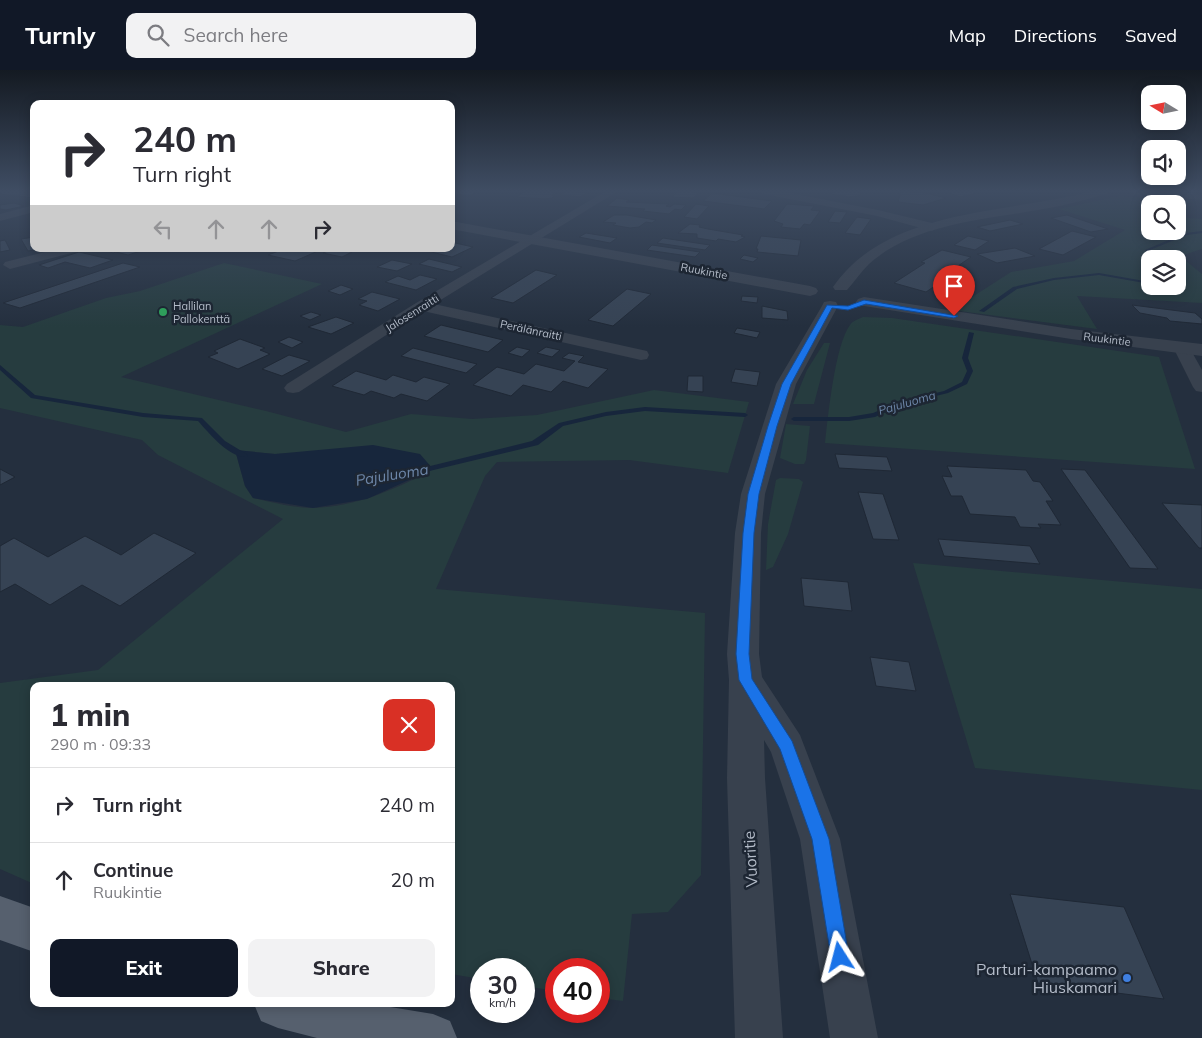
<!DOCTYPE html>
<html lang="en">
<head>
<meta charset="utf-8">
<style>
  body { margin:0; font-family:Mulish,sans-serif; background:#f2f2f3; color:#2b2b33; height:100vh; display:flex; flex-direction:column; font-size:19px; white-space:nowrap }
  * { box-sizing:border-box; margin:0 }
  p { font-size:16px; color:#7c7c81 }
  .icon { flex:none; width:28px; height:28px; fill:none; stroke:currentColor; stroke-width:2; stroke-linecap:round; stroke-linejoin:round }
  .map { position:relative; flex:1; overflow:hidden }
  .side { position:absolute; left:30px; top:612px; width:425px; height:325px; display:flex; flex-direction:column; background:#fff; border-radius:10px; box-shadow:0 2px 12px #0003 }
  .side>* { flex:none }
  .banner { position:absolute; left:30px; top:30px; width:425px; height:152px; border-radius:10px; box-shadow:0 2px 12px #0003; background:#fff; color:#2b2b33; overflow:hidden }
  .needle { width:32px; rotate:280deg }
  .fabs { position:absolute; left:1141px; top:15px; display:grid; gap:10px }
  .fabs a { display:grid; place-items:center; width:45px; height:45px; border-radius:10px; background:#fff; box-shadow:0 2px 12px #0003; font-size:25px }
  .speed { position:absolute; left:470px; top:888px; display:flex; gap:10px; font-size:25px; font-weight:700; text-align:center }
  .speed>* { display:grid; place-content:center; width:65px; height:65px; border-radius:50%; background:#fff; box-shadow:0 2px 12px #0003; line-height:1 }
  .speed small { font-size:12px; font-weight:400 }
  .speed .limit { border:8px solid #d22; background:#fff; color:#111 }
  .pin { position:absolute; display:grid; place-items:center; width:42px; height:42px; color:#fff; margin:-51px -21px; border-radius:50% 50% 50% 0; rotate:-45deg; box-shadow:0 0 5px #0007 }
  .pin .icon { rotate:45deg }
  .me { position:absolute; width:55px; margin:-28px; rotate:351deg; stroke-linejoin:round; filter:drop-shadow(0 0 4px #0008) }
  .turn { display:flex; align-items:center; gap:18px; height:105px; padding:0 20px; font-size:22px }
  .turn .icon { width:65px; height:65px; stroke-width:2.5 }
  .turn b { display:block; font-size:35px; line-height:42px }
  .lanes { display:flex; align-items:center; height:48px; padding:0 20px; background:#0003; justify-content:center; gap:25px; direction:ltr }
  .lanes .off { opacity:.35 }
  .round { display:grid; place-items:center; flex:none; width:52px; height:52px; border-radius:10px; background:#f2f2f3 }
  .head { display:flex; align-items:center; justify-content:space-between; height:85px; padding:0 20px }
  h1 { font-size:30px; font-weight:800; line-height:38px }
  .primary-button { display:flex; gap:10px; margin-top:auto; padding:10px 20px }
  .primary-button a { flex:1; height:58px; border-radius:10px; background:#111827; color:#fff; font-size:20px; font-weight:800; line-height:58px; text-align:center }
  .primary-button a+a { background:#f2f2f3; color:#2b2b33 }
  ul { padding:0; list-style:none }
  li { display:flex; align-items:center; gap:15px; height:75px; padding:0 20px; border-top:1px solid #e1e1e2 }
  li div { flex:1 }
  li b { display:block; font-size:19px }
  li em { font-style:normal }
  header { display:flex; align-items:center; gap:30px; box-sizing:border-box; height:70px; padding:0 25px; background:#111827; color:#fff }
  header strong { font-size:24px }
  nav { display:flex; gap:28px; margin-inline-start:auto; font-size:18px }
  .search { width:350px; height:45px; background:#f2f2f3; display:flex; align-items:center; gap:12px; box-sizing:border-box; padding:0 18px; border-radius:10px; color:#7c7c81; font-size:19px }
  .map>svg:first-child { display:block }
  .green { fill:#263c3f; fill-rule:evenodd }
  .water { fill:#17263c }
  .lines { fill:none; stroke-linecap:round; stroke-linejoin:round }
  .stream { fill:#17263c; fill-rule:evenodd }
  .building { fill:#364354; stroke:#1f2835 }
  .minor { fill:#38414e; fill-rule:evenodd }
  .tertiary { fill:#38414e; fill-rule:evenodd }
  .primary { fill:#56606e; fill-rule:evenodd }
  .route { fill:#1a73e8; stroke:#114b97 }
  .leisure-dot { fill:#2e9e5b; stroke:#1d2633; stroke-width:2 }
  .shop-dot { fill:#3f7fe0; stroke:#1d2633; stroke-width:2 }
  .labels { text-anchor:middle; stroke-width:5; stroke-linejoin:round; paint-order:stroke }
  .far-street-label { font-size:11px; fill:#b4bcc9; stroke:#1d2633 }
  .far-poi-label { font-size:11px; fill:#b4bcc9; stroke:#1d2633; text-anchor:start }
  .far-water-label { font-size:12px; font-style:italic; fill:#6d86a8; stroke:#1d2633 }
  .water-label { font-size:15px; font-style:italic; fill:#6d86a8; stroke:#1d2633 }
  .near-street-label { font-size:16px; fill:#b4bcc9; stroke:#1d2633 }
  .near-poi-label { font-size:16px; fill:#b4bcc9; stroke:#1d2633; text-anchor:end }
</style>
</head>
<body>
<header>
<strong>Turnly</strong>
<div class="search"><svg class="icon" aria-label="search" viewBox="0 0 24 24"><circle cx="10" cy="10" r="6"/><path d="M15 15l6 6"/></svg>Search here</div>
<nav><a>Map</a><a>Directions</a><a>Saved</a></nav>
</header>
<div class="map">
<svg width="1202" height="968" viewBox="0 0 1202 968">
  <rect width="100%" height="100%" fill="#242f3e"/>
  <!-- green -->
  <path class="green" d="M1119,126L1153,129L1158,134H1150V161H1178V147L1202,149V179L1180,186L1202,204V233L1077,226L1097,259L952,240L1011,202L1074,191L1125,160L1059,139ZM1150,189H1178V216H1150Z
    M224,193L322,214L121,307L266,341L346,362L411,344L472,349L537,345L654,320L749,332L728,403L629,390L497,392L485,406L436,519L705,543L701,805L668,842L632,844L623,931L599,928V899H556V921L524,916V899H481V909L451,904V616H34V814L0,799V613L98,600L283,449L158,385L142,370L0,338V255L23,257L106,228L140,221ZM235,380L275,384L298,383L433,399C397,419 355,437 313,438C294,438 271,432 253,428L245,416Z
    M863,247L892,248L1159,287L1195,399L825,373C828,346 835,275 850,255C852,251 859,249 863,247Z
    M824,273H830L814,334H793L807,300Z
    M786,354L810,356L806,390L804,394H795L780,388Z
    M780,408L799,409L803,412L788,464L773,497L766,500L768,454L776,410Z
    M913,493L1202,519V720L975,698Z"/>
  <!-- water -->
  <path class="water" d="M373,375L420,384L433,399L367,429L313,438L253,428L245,416L235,380L275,384Z"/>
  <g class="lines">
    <!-- stream -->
    <path class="stream" d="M1202,161V163L1187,165L1150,180L1156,189H1151L1145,180L1185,163Z
      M1099,203L1150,212V214L1099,205L1054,210L1017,219L984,242L979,241L1013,217L1054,208Z
      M969,262L974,263L968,288L973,301L967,314L948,323L903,334L875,347L849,351H794L791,349L794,347H849L873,343L899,332L944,321L962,312L967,301L962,288Z
      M0,295L35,325L143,343L202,348L225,371L248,385L247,387C229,388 209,363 198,351L143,347L31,328L0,300Z
      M645,337L745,343L748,345L745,347L645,341L606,346L563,356L538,375L421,403L417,401L418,399L532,371L559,353L606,342Z"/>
  </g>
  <!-- building -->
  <path class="building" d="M34,121V128L0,124L3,121Z
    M451,121H479L469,126L451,123Z
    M525,121H556L552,125H555L552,128L545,129L517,127Z
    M567,121H570L587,123L580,127L560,125Z
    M683,121L697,122L696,123H699L693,128L672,127L677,122Z
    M834,121H862L858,122L861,123L859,126L849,127L831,124Z
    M901,121L926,123L946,128L923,135L898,132Z
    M943,121H972L977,123L961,127Z
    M712,123L772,131L764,139L703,131Z
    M617,128L629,130L626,132L669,134L666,136L670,137L674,134L686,135L681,140L675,139L669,144L643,141L645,139L607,136Z
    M14,133L24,136L6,140L0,139V135Z
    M696,134L709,136L697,149L684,147Z
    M787,134L814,136L811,140L820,141L810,155L804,154L800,159L781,157L783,154L774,151Z
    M835,141L847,142L840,153L828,152Z
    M614,145H627L656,150L652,153L646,152L639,157L630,158L613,155L616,153L603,152Z
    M1067,145L1108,159L1091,162L1051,148Z
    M857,147L871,149L860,165L845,163Z
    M1010,150L1023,154L990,161L977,157Z
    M690,154L700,155L699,157L708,159L743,165L741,166L745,167L736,172L718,169L716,171L697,168V164L678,163Z
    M1072,161L1096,167L1063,185L1039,179Z
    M586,163L617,168L610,173L579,167Z
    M761,166L801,170L798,186L757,182L758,179H756Z
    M968,166L989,171L975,180L954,175Z
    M34,167V179H41L28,181L21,169Z
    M663,168L710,175L705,180L657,173Z
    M5,170L10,180L0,182V171Z
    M451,172L473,177L452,187L419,179H451Z
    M652,175L700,182L695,187L647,180Z
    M1015,178L1035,186L997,193L977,184Z
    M103,179H147L128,185L116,182L113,183Z
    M284,179H318L315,180L318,181L295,191L268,185Z
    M333,179L352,182L342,187L323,183Z
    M942,180L971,187L952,200L957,201L926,222L894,213L925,193L921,192Z
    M79,182L113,190L90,198L65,192L48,198L39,195Z
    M744,185L758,188L753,192L740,189Z
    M429,189L462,197L452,202L419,194Z
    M392,190L412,194L397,201L377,197Z
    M123,193L140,197L20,238L3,233Z
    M536,200L557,205L513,233L491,228Z
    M420,205L437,209L416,220L385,212L398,206L410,210Z
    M341,215L353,219L340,225L328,221Z
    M627,219L651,224L613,256L588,250Z
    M372,222L400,229L378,241L359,235L367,231L358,229Z
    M742,226L758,227L757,233L741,231Z
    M1132,235L1195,243L1202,249V254L1170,251L1167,248L1140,243Z
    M762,236L787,241L788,250L762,248Z
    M311,242L321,245L310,250L300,246Z
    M336,247L354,253L331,264L308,257Z
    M441,255L503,270L488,282L424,266Z
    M737,258L760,262L757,268L734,263Z
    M289,267L303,272L292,278L278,272Z
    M240,269L265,278L260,280L270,284L238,299L208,287L218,283L214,281Z
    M517,277L530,280L522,287L508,283Z
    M546,277L560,280L552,287L537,283Z
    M413,278L477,294L466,303L401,286Z
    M569,283L584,286L578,292L608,299L588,318L563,311L551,322L523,315L511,326L473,315L497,297L524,304L536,294L564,301L575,291L562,288Z
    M289,285L310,291L282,306L262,299Z
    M735,299L760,302L757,316L731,312Z
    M356,301L386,310L393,305L416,312L424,307L450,314L427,331L401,324L394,328L371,321L364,325L332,316Z
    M688,306H703V322L687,321Z
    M835,384L887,387L892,401L839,398Z
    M947,396L1026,400L1033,411L1040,412L1053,431H1046L1061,455L1038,454L1041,458L1020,457L1015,447L970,444L962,426H951L942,406L952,407Z
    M0,399L15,407L0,415Z
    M1061,399L1085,400L1158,499L1130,498Z
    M858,422L883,424L899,470L873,469Z
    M1162,433L1202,435V478H1199Z
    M154,463L196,483L120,536L82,515L50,535L15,514L0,522V476L14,468L48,487L85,466L121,485Z
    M938,469L1030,476L1040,494L944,486Z
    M801,508L848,512L852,541L804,536Z
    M870,587L909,592L916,621L876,616Z
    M1010,824L1124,837L1164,929L1038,913Z"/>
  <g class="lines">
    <!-- minor -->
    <path class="minor" d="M606,121H618L434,234L647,281L649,285L647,289L641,290L423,241L299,322L293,323L287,322L284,318L287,314L416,233Z
      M759,121H780L878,140L936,154L938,157L932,161L877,146L764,124Z
      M1132,121H1171L1202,124V130L1137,124Z
      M34,135V142L0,151V144Z
      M57,179H77L75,182L10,199L3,195L5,192Z
      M1182,274L1188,275L1202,300V322L1196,321L1193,317L1174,279L1176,275Z"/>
    <!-- tertiary -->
    <path class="tertiary" d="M1092,121H1111L1109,123C1086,130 1062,136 1038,140C982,150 914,154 869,194C861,202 854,212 847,220H835L833,217C888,137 1008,144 1092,121Z
      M451,151L810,216L816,218L818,221L816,224L810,226L451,159Z
      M864,227L1071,259L1202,274V286L1071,269L858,235L856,232L858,229Z
      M830,231L836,232L838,236L796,314L765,424L761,463L759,584L762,607L800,665L840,769L878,968H830L800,769L771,682L764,670L765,708L783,968H735L727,708L729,610L727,584L735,463L741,424L776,314L822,236L824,232Z"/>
    <!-- primary -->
    <path class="primary" d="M0,826L34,838V882L0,870Z
      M254,934H372L433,944L450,951L457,968H317L278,958L261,951Z"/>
  </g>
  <!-- sky -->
  <linearGradient id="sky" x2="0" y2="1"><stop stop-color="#141a22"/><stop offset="0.47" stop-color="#3f4d63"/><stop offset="1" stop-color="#3f4d63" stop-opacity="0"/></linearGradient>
  <rect width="1202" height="257" fill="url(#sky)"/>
  <!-- route -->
  <path class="route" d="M864,230L958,246L954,248L866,234L848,240L832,238L791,314L777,356L759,424L754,463L749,584L752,609L792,671L829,769L849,887L847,894L840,897L833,894L831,887L812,769L780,679L739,610L736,584L743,463L748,424L768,356L782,314L827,235L848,236Z"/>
  <!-- markers -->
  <circle class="leisure-dot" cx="163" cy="242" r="5"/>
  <circle class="shop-dot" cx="1127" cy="908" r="5"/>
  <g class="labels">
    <!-- far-street labels -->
    <g class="far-street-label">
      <text transform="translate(704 201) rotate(11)" y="4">Ruukintie</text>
      <text transform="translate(412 243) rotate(-32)" y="4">Jalosenraitti</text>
      <text transform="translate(531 260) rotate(12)" y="4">Perälänraitti</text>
      <text transform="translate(1107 269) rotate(7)" y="4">Ruukintie</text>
    </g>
    <!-- far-poi labels -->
    <g class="far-poi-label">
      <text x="173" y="240">Hallilan<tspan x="173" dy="13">Pallokenttä</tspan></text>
    </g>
    <!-- far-water labels -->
    <g class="far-water-label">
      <text transform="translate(907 333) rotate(-16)" y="4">Pajuluoma</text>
    </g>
    <!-- water labels -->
    <g class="water-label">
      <text transform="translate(392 405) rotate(-9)" y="5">Pajuluoma</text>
    </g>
    <!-- near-street labels -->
    <g class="near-street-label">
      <text transform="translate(750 789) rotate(-93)" y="6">Vuoritie</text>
    </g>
    <!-- near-poi labels -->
    <g class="near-poi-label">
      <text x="1117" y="905">Parturi-kampaamo<tspan x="1117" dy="18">Hiuskamari</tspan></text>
    </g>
  </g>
</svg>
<div class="fabs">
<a><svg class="needle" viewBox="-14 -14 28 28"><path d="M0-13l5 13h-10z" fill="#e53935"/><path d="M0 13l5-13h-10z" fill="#7c7c81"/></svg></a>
<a><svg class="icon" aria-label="sound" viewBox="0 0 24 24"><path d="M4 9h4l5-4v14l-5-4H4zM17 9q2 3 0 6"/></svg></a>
<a><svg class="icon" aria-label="search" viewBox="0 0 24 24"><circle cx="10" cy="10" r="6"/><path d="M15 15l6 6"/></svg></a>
<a><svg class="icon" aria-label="layers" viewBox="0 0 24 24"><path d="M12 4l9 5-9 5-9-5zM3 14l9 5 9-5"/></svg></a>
</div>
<div class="speed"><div>30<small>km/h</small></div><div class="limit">40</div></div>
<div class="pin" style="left:954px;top:246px;background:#d93025"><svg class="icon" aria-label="arrive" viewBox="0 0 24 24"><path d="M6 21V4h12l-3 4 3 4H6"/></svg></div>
<svg class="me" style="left:840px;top:887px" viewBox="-20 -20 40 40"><path d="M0-17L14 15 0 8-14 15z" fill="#1a73e8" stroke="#fff" stroke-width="4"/></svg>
<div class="banner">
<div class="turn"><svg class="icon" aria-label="right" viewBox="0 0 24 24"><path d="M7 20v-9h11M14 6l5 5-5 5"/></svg><div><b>240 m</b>Turn right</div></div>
<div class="lanes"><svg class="icon off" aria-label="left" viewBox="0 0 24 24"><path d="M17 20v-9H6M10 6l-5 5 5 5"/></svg><svg class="icon off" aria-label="ahead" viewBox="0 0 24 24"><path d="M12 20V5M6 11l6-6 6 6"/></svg><svg class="icon off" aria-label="ahead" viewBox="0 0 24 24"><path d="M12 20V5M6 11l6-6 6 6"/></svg><svg class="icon" aria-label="right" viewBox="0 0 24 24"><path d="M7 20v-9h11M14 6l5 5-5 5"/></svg></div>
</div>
<section class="side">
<div class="head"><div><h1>1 min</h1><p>290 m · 09:33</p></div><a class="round" style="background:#d93025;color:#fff"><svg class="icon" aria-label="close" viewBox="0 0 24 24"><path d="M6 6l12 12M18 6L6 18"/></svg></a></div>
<ul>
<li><svg class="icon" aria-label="right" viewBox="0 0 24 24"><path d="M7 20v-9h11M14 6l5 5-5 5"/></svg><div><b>Turn right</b></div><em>240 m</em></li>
<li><svg class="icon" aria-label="ahead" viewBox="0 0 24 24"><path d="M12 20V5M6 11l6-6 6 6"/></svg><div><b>Continue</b><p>Ruukintie</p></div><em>20 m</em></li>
</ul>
<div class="primary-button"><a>Exit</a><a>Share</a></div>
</section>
</div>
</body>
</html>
